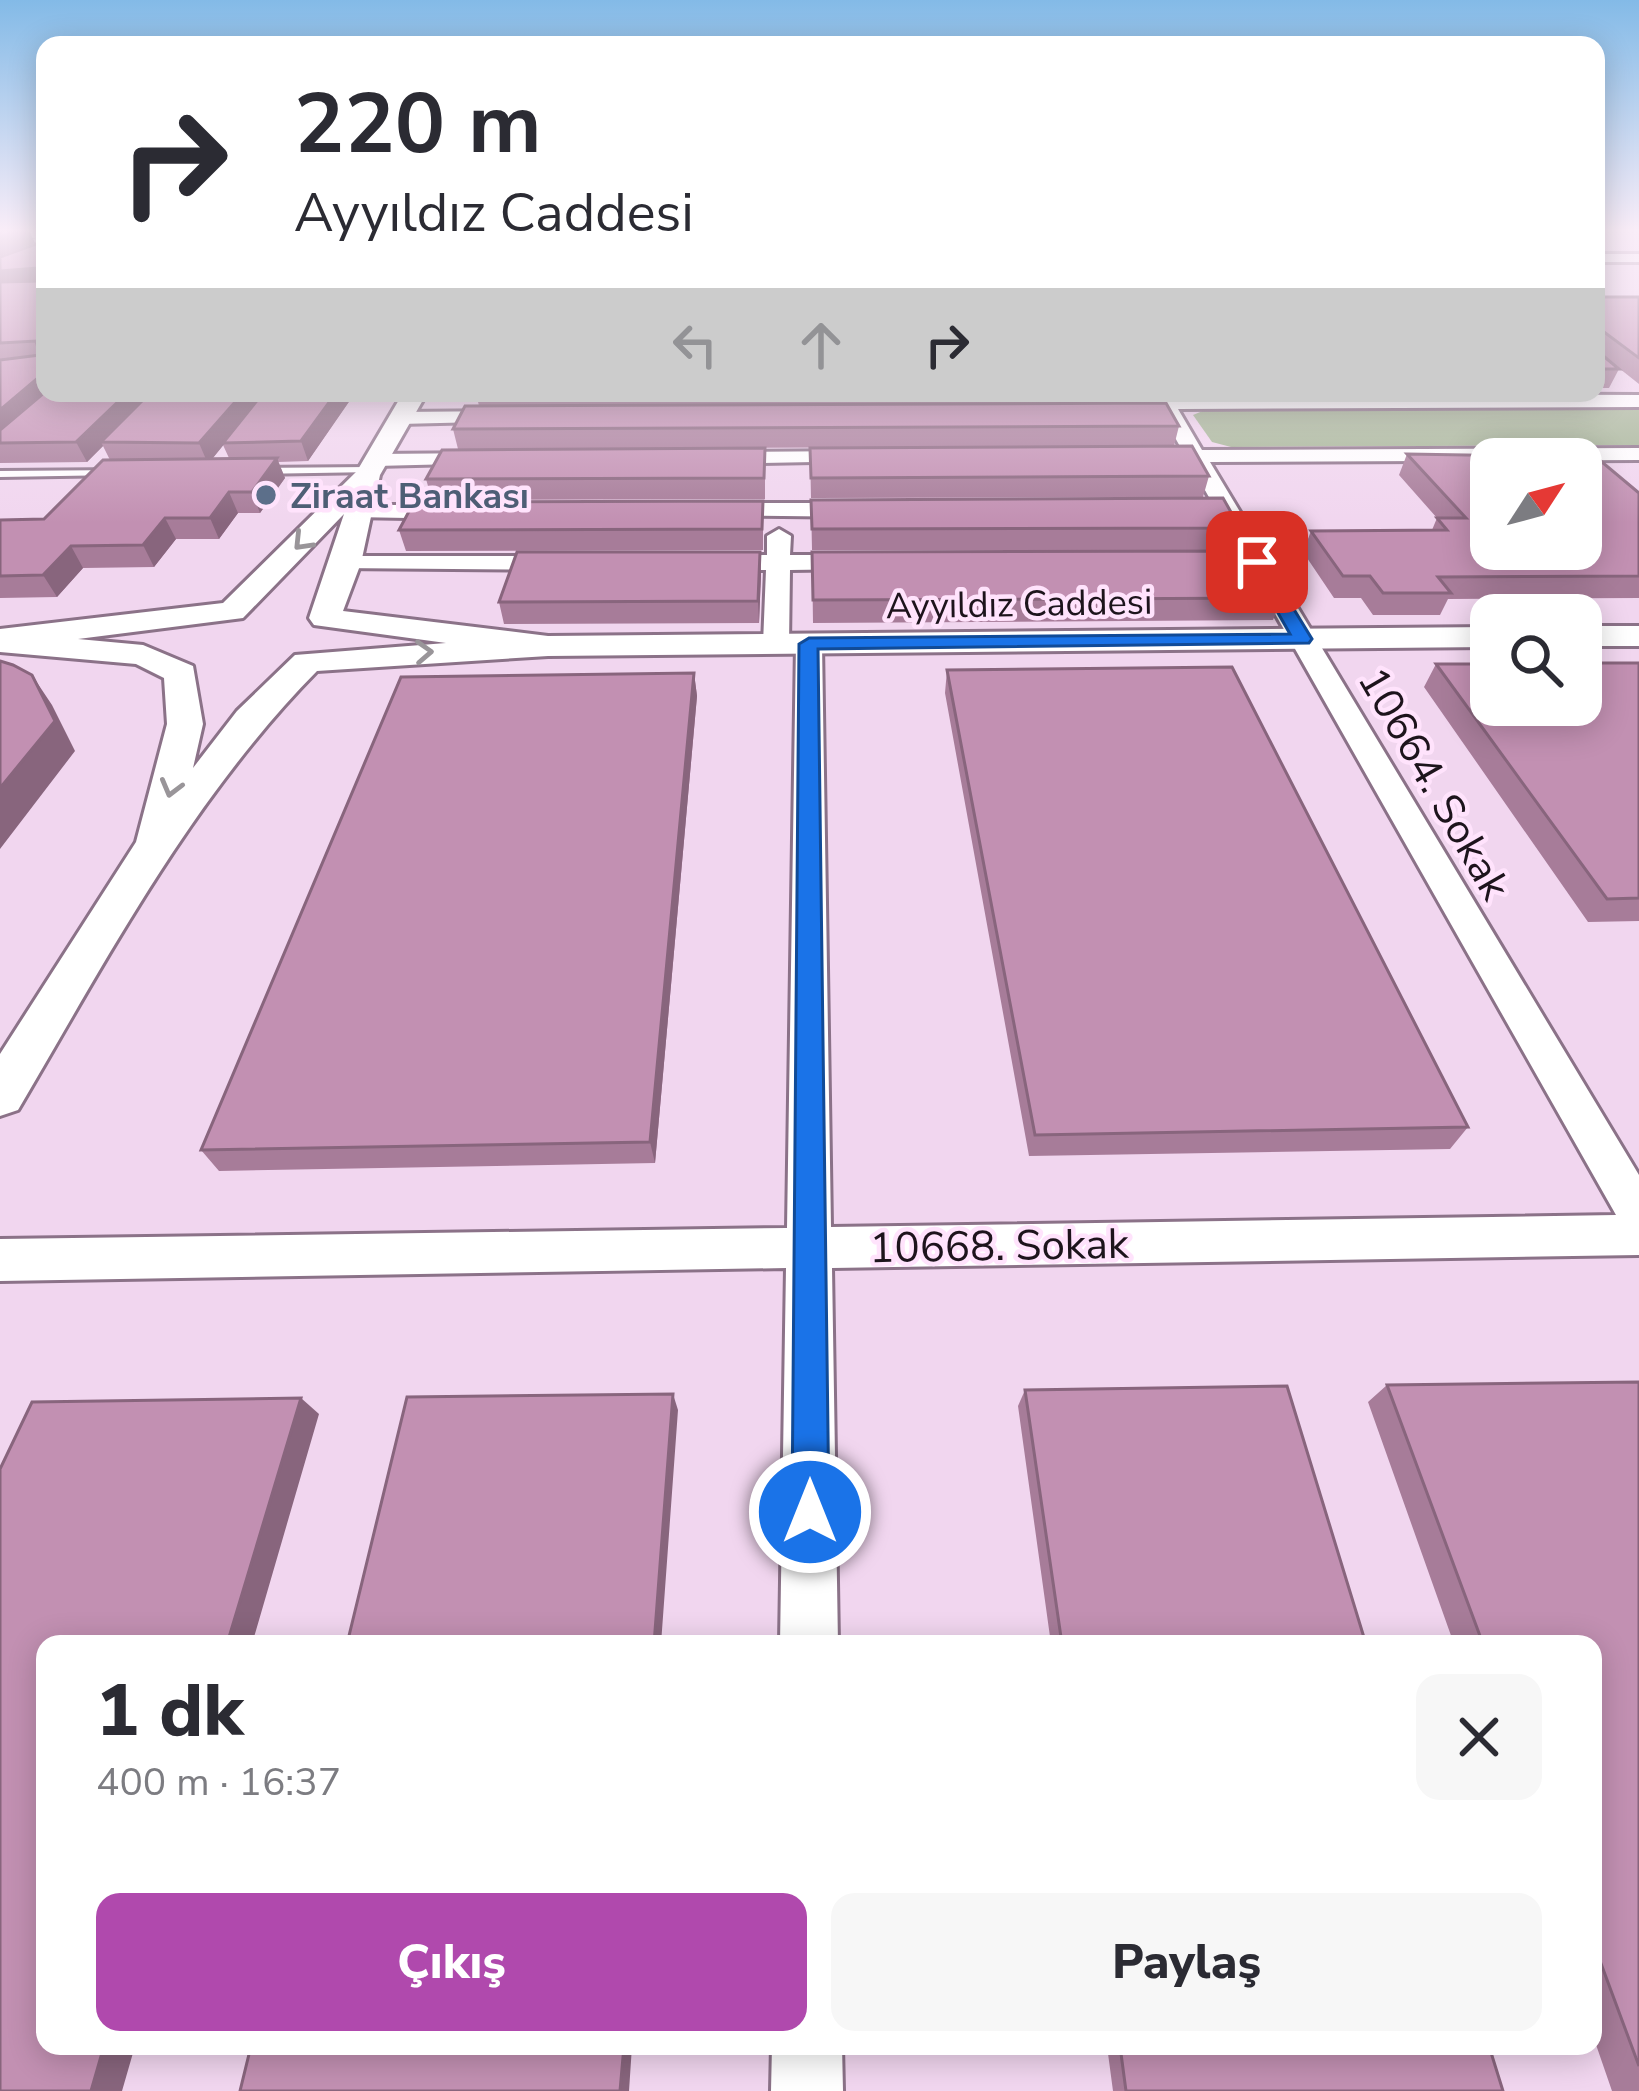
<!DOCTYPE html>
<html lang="tr">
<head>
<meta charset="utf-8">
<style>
  body { margin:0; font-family:"Nunito Sans",sans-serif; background:#f7f7f7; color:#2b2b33; height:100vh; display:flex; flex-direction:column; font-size:45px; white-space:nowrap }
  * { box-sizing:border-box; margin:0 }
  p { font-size:39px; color:#7c7c81 }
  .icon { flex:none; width:66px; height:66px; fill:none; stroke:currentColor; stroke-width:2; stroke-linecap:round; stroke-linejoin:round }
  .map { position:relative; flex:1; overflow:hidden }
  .sheet { position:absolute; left:36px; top:1635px; width:1566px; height:420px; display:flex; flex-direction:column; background:#fff; border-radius:24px; box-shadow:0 6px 30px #0003 }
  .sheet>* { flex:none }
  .hud { position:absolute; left:36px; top:36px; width:1569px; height:366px; border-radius:24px; box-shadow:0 6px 30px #0003; background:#fff; color:#2b2b33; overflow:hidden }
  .needle { width:78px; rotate:54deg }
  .buttons { position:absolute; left:1470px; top:438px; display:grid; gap:24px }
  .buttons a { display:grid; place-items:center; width:132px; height:132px; border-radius:24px; background:#fff; box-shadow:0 6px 30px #0003; font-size:60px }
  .pin { position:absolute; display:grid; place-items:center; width:102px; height:102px; color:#fff; margin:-51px; border-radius:24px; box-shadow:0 6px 18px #0006 }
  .me { position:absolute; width:132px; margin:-66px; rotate:0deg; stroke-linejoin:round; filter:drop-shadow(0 0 9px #0008) }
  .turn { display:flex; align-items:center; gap:42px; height:252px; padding:0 60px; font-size:54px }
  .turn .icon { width:156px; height:156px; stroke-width:2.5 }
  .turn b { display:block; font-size:84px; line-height:102px }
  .lanes { display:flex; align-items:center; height:114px; padding:0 60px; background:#0003; justify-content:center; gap:60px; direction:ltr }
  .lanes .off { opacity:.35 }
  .round { display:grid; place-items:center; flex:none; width:126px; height:126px; border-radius:24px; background:#f7f7f7 }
  .head { display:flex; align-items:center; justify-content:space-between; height:204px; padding:0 60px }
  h1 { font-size:72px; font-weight:800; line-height:90px }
  .button { display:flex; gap:24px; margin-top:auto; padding:24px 60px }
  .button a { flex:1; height:138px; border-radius:24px; background:#b049ad; color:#fff; font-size:48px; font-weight:800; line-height:138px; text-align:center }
  .button a+a { background:#f7f7f7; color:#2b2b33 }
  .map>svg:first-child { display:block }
  .green { fill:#a3b494 }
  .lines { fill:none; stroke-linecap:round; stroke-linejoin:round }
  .service-casing { stroke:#8b7288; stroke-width:6 }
  .minor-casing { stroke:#8b7288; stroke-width:6 }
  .tertiary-casing { stroke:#8b7288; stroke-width:6 }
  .service { fill:#fff; fill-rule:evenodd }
  .minor { fill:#fff; fill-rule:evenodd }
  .tertiary { fill:#fff; fill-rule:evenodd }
  .wall { fill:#a77c99; fill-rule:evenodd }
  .shaded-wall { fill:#88657d }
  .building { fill:#c290b2; stroke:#88657d; stroke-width:3; fill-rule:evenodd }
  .oneway { stroke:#999599 }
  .route { fill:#1a73e8; stroke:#114b97; stroke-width:3 }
  .service-dot { fill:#5c6f8a; stroke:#ffe3fc; stroke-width:4.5 }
  .labels { text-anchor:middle; stroke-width:9; stroke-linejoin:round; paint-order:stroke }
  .far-service-label { font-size:36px; font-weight:bold; fill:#4e5e75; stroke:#ffe3fc; text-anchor:start }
  .far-street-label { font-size:36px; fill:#1d141c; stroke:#ffe3fc }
  .street-label { font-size:42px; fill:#1d141c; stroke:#ffe3fc }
</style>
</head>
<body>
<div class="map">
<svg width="1639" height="2091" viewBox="0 0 1639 2091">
  <rect width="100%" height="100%" fill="#f1d6ef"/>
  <!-- green -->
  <path class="green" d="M1639,409V445L1231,447L1212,442L1193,415L1205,410Z"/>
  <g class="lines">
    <defs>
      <path id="service" d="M370,467L376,470L374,472L253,474L247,471L253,468Z
        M123,470L125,472L119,475L0,477V471Z"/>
      <path id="minor" d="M45,230V238L0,239V231Z
        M1596,254H1639V262H1596Z
        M1150,393L1639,395V407L1178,409L1202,450L1639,448V460L1210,462L1639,1175V1255L832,1268L838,1644H780L786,1268L0,1281V1239L787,1228L796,644L809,636L822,644L831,1227L1616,1215L1189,462H1146L1136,456L1146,450H1182Z
        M509,411L519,417L516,421L400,424L390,418L400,412Z
        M860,451L870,457L867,461L714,464L704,458L714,452Z
        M488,453L498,459L495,463L376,466L366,460L376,454Z
        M714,503H865L876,510L865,517L706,515L703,510Z
        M361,505H463L474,512L463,519L353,517V507Z
        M779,529L791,536L790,555H862L874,562L862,569L790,570L789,644L776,652L763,644L766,570H710L698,563L710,556L767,555V536Z
        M346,556H562L574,563L562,570L337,568V558Z
        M772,2046H842L843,2091H771Z"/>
      <path id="tertiary" d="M45,235V246L0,261V250Z
        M403,393H427L380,475L361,563L343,611L548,636L1491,627V647L548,656L317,671C191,799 108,957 18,1110L0,1116V1054L136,842L167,724L164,678L136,664L0,652V629L223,603L357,471ZM344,514L309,618L314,625L446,643L295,655L237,711L193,768L203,724L193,666L143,645L78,639L243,618Z
        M1581,626H1639V646H1581Z"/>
    </defs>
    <!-- service casing -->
    <use href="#service" class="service-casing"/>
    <!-- minor casing -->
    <use href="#minor" class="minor-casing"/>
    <!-- tertiary casing -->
    <use href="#tertiary" class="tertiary-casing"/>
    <!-- service -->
    <use href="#service" class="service"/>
    <!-- minor -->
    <use href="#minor" class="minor"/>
    <!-- tertiary -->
    <use href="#tertiary" class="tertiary"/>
  </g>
  <!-- wall -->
  <path class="wall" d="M39,243L45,393H355L308,461L278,462L285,478L260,513H238L219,539H176L154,567L83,568L57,597L0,598V520L44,519L110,460L103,446L87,462L0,463V257ZM223,445L229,458L212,459Z
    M1596,297H1639V384L1610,361L1619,369L1609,388H1596Z
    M476,393H1151L1150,402L631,406L1179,426L1174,446L458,449L453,429L479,406Z
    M765,448V499L432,500L426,479Z
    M810,448L1209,476L1203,497L811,498Z
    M1407,454L1639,493V598L1448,599L1440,615H1373L1361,598H1334L1303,552L1311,531L1432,530L1437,518L1399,475Z
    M811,500L1240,528L1233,550H812Z
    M763,501V550L406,551L399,530Z
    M812,552L1282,598L1273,620L813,623Z
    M761,574L759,623L504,624L499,602Z
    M1639,663V921L1588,922L1424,687L1436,664Z
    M947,670L1468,1127L1450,1149L1029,1156L945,693Z
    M694,673L697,696L655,1163L219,1171L201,1150Z
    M1639,1382V2091H1612L1593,2036V1644H1454L1368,1402L1387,1385Z
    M1025,1390L1366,1644H1051L1018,1406Z
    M1107,2046H1489L1503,2091H1113Z"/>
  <!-- shaded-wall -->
  <path class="shaded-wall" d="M19,230H29L35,243L0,256V237Z
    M37,268L45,284L0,289V271Z
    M45,372V393L0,440V410Z
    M127,393H156L101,442L103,446L87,462L76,442Z
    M243,393H266L208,464L199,443Z
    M336,393H355L308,461L301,441Z
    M277,458L285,478L260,513L252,492Z
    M229,492L238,513L219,539L210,518Z
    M165,518L176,539L154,567L143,545Z
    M71,546L83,568L57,597L43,575Z
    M760,552L761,574L759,623L758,601Z
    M694,673L697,696L655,1163L650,1142Z
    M32,675L52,705L75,751L0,849V788Z
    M673,1394L678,1410L661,1644H654Z
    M301,1398L319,1414L252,1644H227Z
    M104,2046H135L122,2091H91Z
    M624,2046H632L629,2091H620Z"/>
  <!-- building -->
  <path class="building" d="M0,230H19L0,237Z
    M40,230H45V372L0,410V360L40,355L36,341L0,343V282L40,281L37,268L0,271V257L39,243Z
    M1596,297H1639V358L1596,326Z
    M1596,338H1603L1601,354L1619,369H1596Z
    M45,392V393H127L76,442L0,443V430Z
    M150,393H243L199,443L101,442Z
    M263,393H336L301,441L223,443Z
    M1166,403L1179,426L453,429L465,406Z
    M1192,446L1209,476L811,478L810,448Z
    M765,448L764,478L426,479L442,450Z
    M1407,454L1596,457L1639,493V576L1438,577L1451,593H1383L1370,576H1343L1311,531L1447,530L1437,518H1466ZM1491,459H1581V549H1491Z
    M277,458L252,492H229L210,518H165L143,545L71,546L43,575L0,576V520L44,519L103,460Z
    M1223,498L1240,528L812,529L811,500Z
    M763,501L762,529L399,530L414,502Z
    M1253,551L1282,598L813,600L812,552Z
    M517,552H760L758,601L499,602Z
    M0,661L13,665L32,675L55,721L0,788Z
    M1581,663H1639V898L1607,899L1436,664H1491V705H1581Z
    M1232,667L1468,1127L1035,1135L947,670Z
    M694,673L650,1142L201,1150L401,677Z
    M1639,1382V2066L1593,1942V1644H1483L1387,1385Z
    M1287,1386L1366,1644H1062L1025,1390Z
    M673,1394L654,1644H347L407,1397Z
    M301,1398L227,1644H45V2046H104L91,2091H0V1469L32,1402Z
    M251,2046H624L620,2091H240Z
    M1120,2046H1489L1503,2091H1126Z"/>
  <!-- one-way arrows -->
  <defs><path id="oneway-chevron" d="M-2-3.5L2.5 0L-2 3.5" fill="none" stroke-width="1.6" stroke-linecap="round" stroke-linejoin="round" transform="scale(3)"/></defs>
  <g class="oneway">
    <use href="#oneway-chevron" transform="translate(302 542) rotate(134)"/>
    <use href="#oneway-chevron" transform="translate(424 652) rotate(-3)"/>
    <use href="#oneway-chevron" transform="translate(171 788) rotate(105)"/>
  </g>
  <!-- sky -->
  <linearGradient id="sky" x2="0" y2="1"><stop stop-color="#83bae7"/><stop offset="0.44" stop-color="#f9edf8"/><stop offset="1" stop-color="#f9edf8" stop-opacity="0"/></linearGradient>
  <rect width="1639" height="523" fill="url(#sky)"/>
  <!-- route -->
  <path class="route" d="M1257,557L1265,562L1312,639L1309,643L818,649L829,1512L824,1525L810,1530L797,1525L792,1512L799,644L809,638L1290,634L1249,562Z"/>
  <!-- markers -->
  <circle class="service-dot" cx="266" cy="495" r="12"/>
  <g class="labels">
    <!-- far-service labels -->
    <g class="far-service-label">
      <text x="290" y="508">Ziraat Bankası</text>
    </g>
    <!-- far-street labels -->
    <g class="far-street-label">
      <text transform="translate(1019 603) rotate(-1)" y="13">Ayyıldız Caddesi</text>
    </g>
    <!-- street labels -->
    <g class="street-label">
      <text transform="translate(1435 783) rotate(60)" y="15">10664. Sokak</text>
      <text transform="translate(999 1245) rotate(-1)" y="15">10668. Sokak</text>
    </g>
  </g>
</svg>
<div class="buttons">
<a><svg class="needle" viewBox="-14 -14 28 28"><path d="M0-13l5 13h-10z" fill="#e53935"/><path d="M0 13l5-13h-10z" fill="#7c7c81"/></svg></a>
<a><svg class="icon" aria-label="search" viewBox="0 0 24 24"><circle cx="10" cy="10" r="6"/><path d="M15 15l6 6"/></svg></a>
</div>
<div class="pin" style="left:1257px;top:562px;background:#d93025"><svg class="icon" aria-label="arrive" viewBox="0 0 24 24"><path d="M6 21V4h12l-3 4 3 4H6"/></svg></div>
<svg class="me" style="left:810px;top:1512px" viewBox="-20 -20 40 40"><circle r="17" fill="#1a73e8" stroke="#fff" stroke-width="3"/><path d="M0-11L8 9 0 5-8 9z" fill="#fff"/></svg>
<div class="hud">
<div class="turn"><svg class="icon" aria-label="right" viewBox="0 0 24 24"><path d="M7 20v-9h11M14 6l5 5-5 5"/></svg><div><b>220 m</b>Ayyıldız Caddesi</div></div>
<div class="lanes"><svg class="icon off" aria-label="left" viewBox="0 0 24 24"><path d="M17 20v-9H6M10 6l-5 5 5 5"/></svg><svg class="icon off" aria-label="ahead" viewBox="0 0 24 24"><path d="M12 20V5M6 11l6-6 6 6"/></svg><svg class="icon" aria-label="right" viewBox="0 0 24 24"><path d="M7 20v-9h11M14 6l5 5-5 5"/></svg></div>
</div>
<section class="sheet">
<div class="head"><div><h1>1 dk</h1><p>400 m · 16:37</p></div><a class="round"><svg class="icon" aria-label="close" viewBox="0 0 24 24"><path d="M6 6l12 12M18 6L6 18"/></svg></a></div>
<div class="button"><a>Çıkış</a><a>Paylaş</a></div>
</section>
</div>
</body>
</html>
